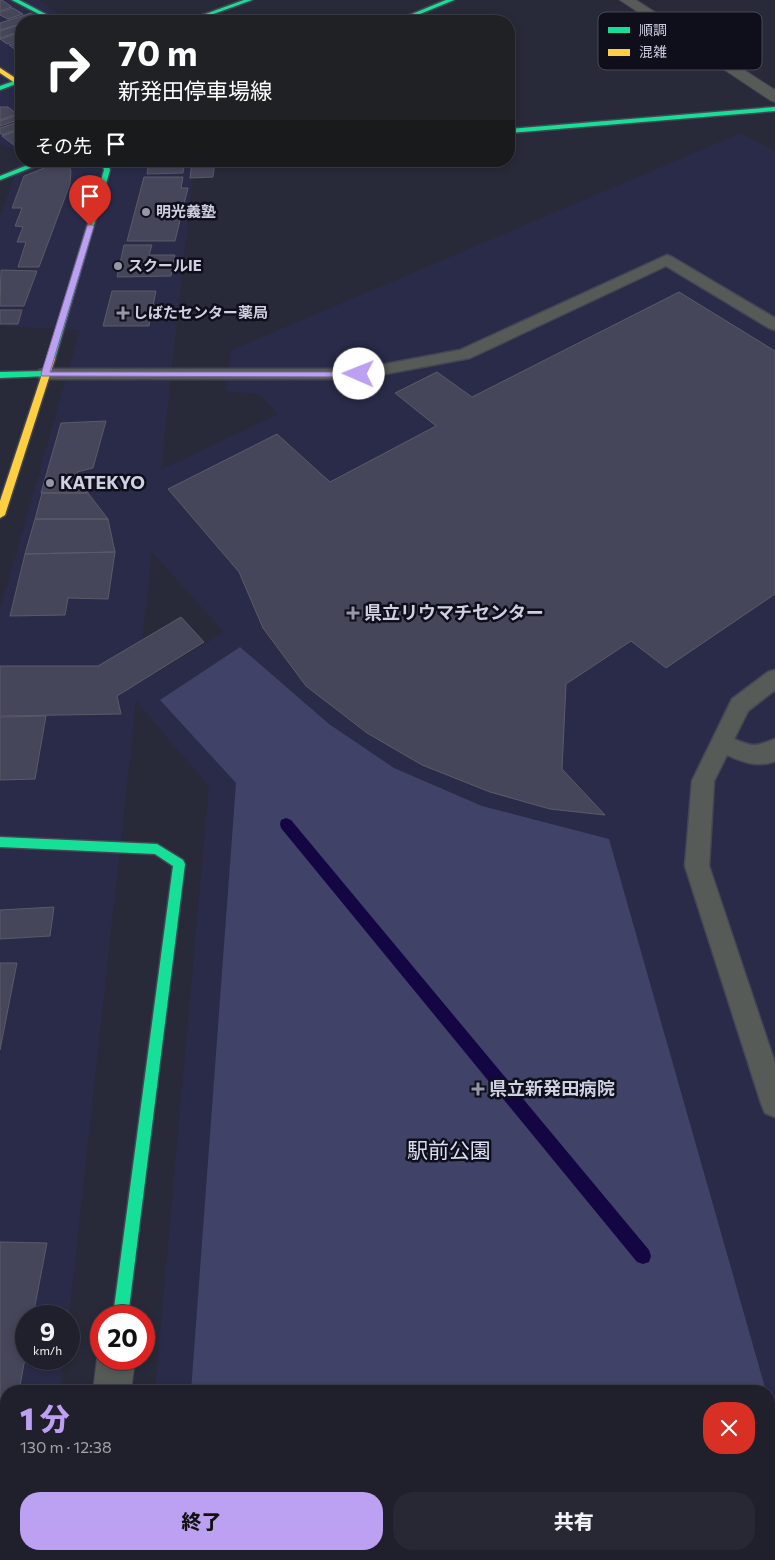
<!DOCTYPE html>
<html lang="ja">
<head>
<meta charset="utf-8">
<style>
  body { margin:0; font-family:Commissioner,"Noto Sans JP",sans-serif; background:#272833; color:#f1f3f6; height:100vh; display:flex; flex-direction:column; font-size:19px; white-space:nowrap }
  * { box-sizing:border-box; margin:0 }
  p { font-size:16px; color:#a1a3a9 }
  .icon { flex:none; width:28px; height:28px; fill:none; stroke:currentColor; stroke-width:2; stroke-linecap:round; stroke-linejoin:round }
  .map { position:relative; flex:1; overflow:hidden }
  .panel { position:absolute; left:0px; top:1385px; width:775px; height:175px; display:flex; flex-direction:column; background:#1f202b; border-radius:20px 20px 0 0; box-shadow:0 2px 8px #0003,0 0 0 1px #3c3e47 }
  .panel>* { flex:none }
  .top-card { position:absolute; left:15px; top:15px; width:500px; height:152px; border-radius:20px; box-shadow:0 2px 8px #0003,0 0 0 1px #3c3e47; background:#202124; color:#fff; overflow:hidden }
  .speed { position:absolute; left:15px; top:1305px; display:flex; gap:10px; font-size:25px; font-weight:700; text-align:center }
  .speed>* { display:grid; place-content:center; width:65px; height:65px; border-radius:50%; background:#1f202b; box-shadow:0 2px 8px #0003,0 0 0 1px #3c3e47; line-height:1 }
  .speed small { font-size:12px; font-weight:400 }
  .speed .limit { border:8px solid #d22; background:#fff; color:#111 }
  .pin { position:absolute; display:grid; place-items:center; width:42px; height:42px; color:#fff; margin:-51px -21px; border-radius:50% 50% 50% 0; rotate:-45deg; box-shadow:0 0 5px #0007 }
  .pin .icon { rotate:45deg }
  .me { position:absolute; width:55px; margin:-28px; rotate:271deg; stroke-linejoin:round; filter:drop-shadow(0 0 4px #0008) }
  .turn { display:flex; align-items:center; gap:18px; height:105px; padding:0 20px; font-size:22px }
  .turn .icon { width:65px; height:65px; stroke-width:2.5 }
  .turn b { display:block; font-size:35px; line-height:42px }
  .then { display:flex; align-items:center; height:48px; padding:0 20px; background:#0003; gap:10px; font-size:19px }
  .round { display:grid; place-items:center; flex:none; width:52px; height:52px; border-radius:20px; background:#272833 }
  .headline { display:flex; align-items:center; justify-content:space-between; height:85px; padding:0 20px }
  h1 { font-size:30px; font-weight:800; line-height:38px; color:#bca0f2 }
  .action { display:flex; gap:10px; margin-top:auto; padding:10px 20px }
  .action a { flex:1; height:58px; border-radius:20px; background:#bca0f2; color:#111; font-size:20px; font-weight:800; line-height:58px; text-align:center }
  .action a+a { background:#272833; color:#f1f3f6 }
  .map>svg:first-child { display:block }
  .built { fill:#2a2b49; fill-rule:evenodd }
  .green { fill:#404267 }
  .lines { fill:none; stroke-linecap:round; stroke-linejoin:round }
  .stream { fill:#130642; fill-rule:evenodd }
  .building { fill:#46465a; stroke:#5a5b68 }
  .lane-casing { stroke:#454653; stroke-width:3 }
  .street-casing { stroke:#454653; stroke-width:2 }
  .fast-casing { stroke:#454653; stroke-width:3 }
  .slow-casing { stroke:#454653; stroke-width:3 }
  .lane { fill:#575b57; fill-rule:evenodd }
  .street { fill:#575b57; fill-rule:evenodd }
  .fast { fill:#16e098; fill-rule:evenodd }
  .slow { fill:#ffcf43; fill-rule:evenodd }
  .route { fill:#bca0f2; stroke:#7a689d }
  .poi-dot { fill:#9597a8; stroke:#0e0f1b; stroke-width:2 }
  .labels { text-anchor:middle; stroke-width:5; stroke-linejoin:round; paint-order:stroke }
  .far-poi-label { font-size:15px; font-weight:bold; fill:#cfd1e3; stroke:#0e0f1b; text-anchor:start }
  .poi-label { font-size:18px; font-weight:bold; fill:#cfd1e3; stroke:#0e0f1b; text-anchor:start }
  .near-park-label { font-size:21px; fill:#dcdef3; stroke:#0e0f1b }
  .key { fill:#0e0f1b; stroke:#484957; stroke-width:1 }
  .key-label { font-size:14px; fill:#cfd1e3 }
</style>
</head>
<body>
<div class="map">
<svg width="775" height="1560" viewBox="0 0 775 1560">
  <rect width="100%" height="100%" fill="#292a39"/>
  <!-- built -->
  <path class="built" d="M0,0H39L68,21H21V154L0,143Z
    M741,133L775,151V1560H140V1554H769V1391H155L209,786L136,701L69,1316H26V1359H64L60,1391H6V1554H43L42,1560H0V610L80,330L0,326V217L21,157V161H194L161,470L278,414L259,394L225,391L232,350ZM152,552L224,632L138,684H137Z"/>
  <!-- green -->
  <path class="green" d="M240,647L329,724L394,768L482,806L609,839L766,1391H191L236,783L160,700Z
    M769,1401L775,1423V1560H199L195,1554H769Z"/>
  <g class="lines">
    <!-- stream -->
    <path class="stream" d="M286,818L291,820L649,1250L651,1256L649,1262L643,1264L637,1262L281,828L280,824L281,820Z"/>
  </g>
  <!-- building -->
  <path class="building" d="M0,0H2L12,7L0,11Z
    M13,8L23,14L8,19L0,15V12Z
    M31,13L39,18L21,21V24L0,30V23Z
    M21,24V31L0,38V31Z
    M21,32V39L7,44L0,39Z
    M21,41V54L9,45Z
    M0,107H8L17,114L0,120Z
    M18,115L21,119L0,126V121Z
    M21,121V128L2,135L0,133V128Z
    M21,129V144L15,146L2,136Z
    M62,161H67L71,171L70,184L39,267H18L26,242H17L23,227L15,226L22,208H12L24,176Z
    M149,161H185L183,173L147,174Z
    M192,161H215L213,177L190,178Z
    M144,177H183L181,188H188L175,241H127Z
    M124,245H152L149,255H175L171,276L117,277Z
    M1,270L37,271L24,306H0Z
    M112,291H156L149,326H103Z
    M679,292L775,351V594L666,668L631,641L566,684L562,769L605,815L550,809L490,792L422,765L367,733L306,686L263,628L239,572L168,489L277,434L330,482L436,426L395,393L437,372L472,397Z
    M0,310H22L18,324H0Z
    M106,421L93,468L77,472L88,493H41L61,423Z
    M42,493H88L108,519H35Z
    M35,519H108L115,552L25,554Z
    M115,552L108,599L68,598L65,615L10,616L25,554Z
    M181,617L204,642L117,696L121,714L0,716V666H98Z
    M46,716L35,779L0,780V717Z
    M54,907L50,936L0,939V910Z
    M0,963H17L0,1050Z
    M0,1242L47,1243L33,1316H26V1353L19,1391H6V1398L0,1397Z"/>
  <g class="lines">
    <defs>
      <path id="lane" d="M667,255L672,257L775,318V330L769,328L666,266L470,358L359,379H45L39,378L37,374L39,370L45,369H359L460,350Z
        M775,670V690L748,711L734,739C755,748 755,746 775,739V761C759,768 742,762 727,755L714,781L709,866L775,1063V1117L765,1113L761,1103L685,866L692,781L732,699L768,672Z"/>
      <path id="street" d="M620,0H636L775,90V102L770,100Z
        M101,1349V1359H135L131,1391H93L97,1359Z
        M71,1554H112L111,1560H69Z"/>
      <path id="fast" d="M12,0H19L59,21H52Z
        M244,0H252L194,21H186Z
        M446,0H454L403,21H395Z
        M17,80L20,82L19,83L0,90V86Z
        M775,107V111L509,133V129Z
        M38,161H48L0,180V176Z
        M101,161H107L110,170L55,359L51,362L48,361L47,359L104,170Z
        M45,371L48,372V376L0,378V372Z
        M0,837L157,844L183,860L185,864L128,1316H113L173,866L155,854L0,847Z"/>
      <path id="slow" d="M0,68L17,79L21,78V82L15,83L0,73Z
        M51,356L55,359L5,515L0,518V501L47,359Z"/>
    </defs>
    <!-- lane casing -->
    <use href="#lane" class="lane-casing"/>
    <!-- street casing -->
    <use href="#street" class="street-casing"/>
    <!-- fast casing -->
    <use href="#fast" class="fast-casing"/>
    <!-- slow casing -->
    <use href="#slow" class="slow-casing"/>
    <!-- lane -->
    <use href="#lane" class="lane"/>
    <!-- street -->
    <use href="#street" class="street"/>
    <!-- fast -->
    <use href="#fast" class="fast"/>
    <!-- slow -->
    <use href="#slow" class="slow"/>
  </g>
  <!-- route -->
  <path class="route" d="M90,224L94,226L50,372H359L363,374L359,377L42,376L41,374L87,226Z"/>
  <!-- markers -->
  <g class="poi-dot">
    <circle cx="146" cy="212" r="5"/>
    <circle cx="118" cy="266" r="5"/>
    <path d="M120.5 305.5h5v5h5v5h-5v5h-5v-5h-5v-5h5z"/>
    <circle cx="50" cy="483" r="5"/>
    <path d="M350.5 605.5h5v5h5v5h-5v5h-5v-5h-5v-5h5z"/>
    <path d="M475.5 1081.5h5v5h5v5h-5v5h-5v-5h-5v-5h5z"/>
  </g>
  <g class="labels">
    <!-- far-poi labels -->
    <g class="far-poi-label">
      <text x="156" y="217">明光義塾</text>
      <text x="128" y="271">スクールIE</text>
      <text x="133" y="318">しばたセンター薬局</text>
    </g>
    <!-- poi labels -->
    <g class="poi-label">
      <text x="60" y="489">KATEKYO</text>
      <text x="364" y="619">県立リウマチセンター</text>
      <text x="489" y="1095">県立新発田病院</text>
    </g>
    <!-- near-park labels -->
    <g class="near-park-label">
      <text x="449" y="1158">駅前公園</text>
    </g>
  </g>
  <!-- legend -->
  <rect x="598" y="12" width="164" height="58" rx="8" class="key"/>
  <rect x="608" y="27" width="22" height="6" fill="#16e098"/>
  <rect x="608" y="49" width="22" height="7" fill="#ffcf43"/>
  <g class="key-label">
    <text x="639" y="35">順調</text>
    <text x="639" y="57">混雑</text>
  </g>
</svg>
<div class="speed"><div>9<small>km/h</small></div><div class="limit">20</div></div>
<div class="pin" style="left:90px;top:226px;background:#d93025"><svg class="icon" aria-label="arrive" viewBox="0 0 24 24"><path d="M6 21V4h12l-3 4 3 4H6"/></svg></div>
<svg class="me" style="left:359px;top:374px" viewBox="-20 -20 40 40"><circle r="19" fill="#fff"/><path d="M0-13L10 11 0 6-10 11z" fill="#bca0f2"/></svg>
<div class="top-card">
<div class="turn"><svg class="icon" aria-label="right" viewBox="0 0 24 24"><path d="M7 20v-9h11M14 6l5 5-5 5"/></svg><div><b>70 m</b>新発田停車場線</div></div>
<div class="then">その先<svg class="icon" aria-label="arrive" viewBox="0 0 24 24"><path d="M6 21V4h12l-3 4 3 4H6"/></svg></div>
</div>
<section class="panel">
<div class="headline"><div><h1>1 分</h1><p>130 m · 12:38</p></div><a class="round" style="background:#d93025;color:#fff"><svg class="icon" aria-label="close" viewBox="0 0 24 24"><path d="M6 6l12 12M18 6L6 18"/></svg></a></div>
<div class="action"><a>終了</a><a>共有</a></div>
</section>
</div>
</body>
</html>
